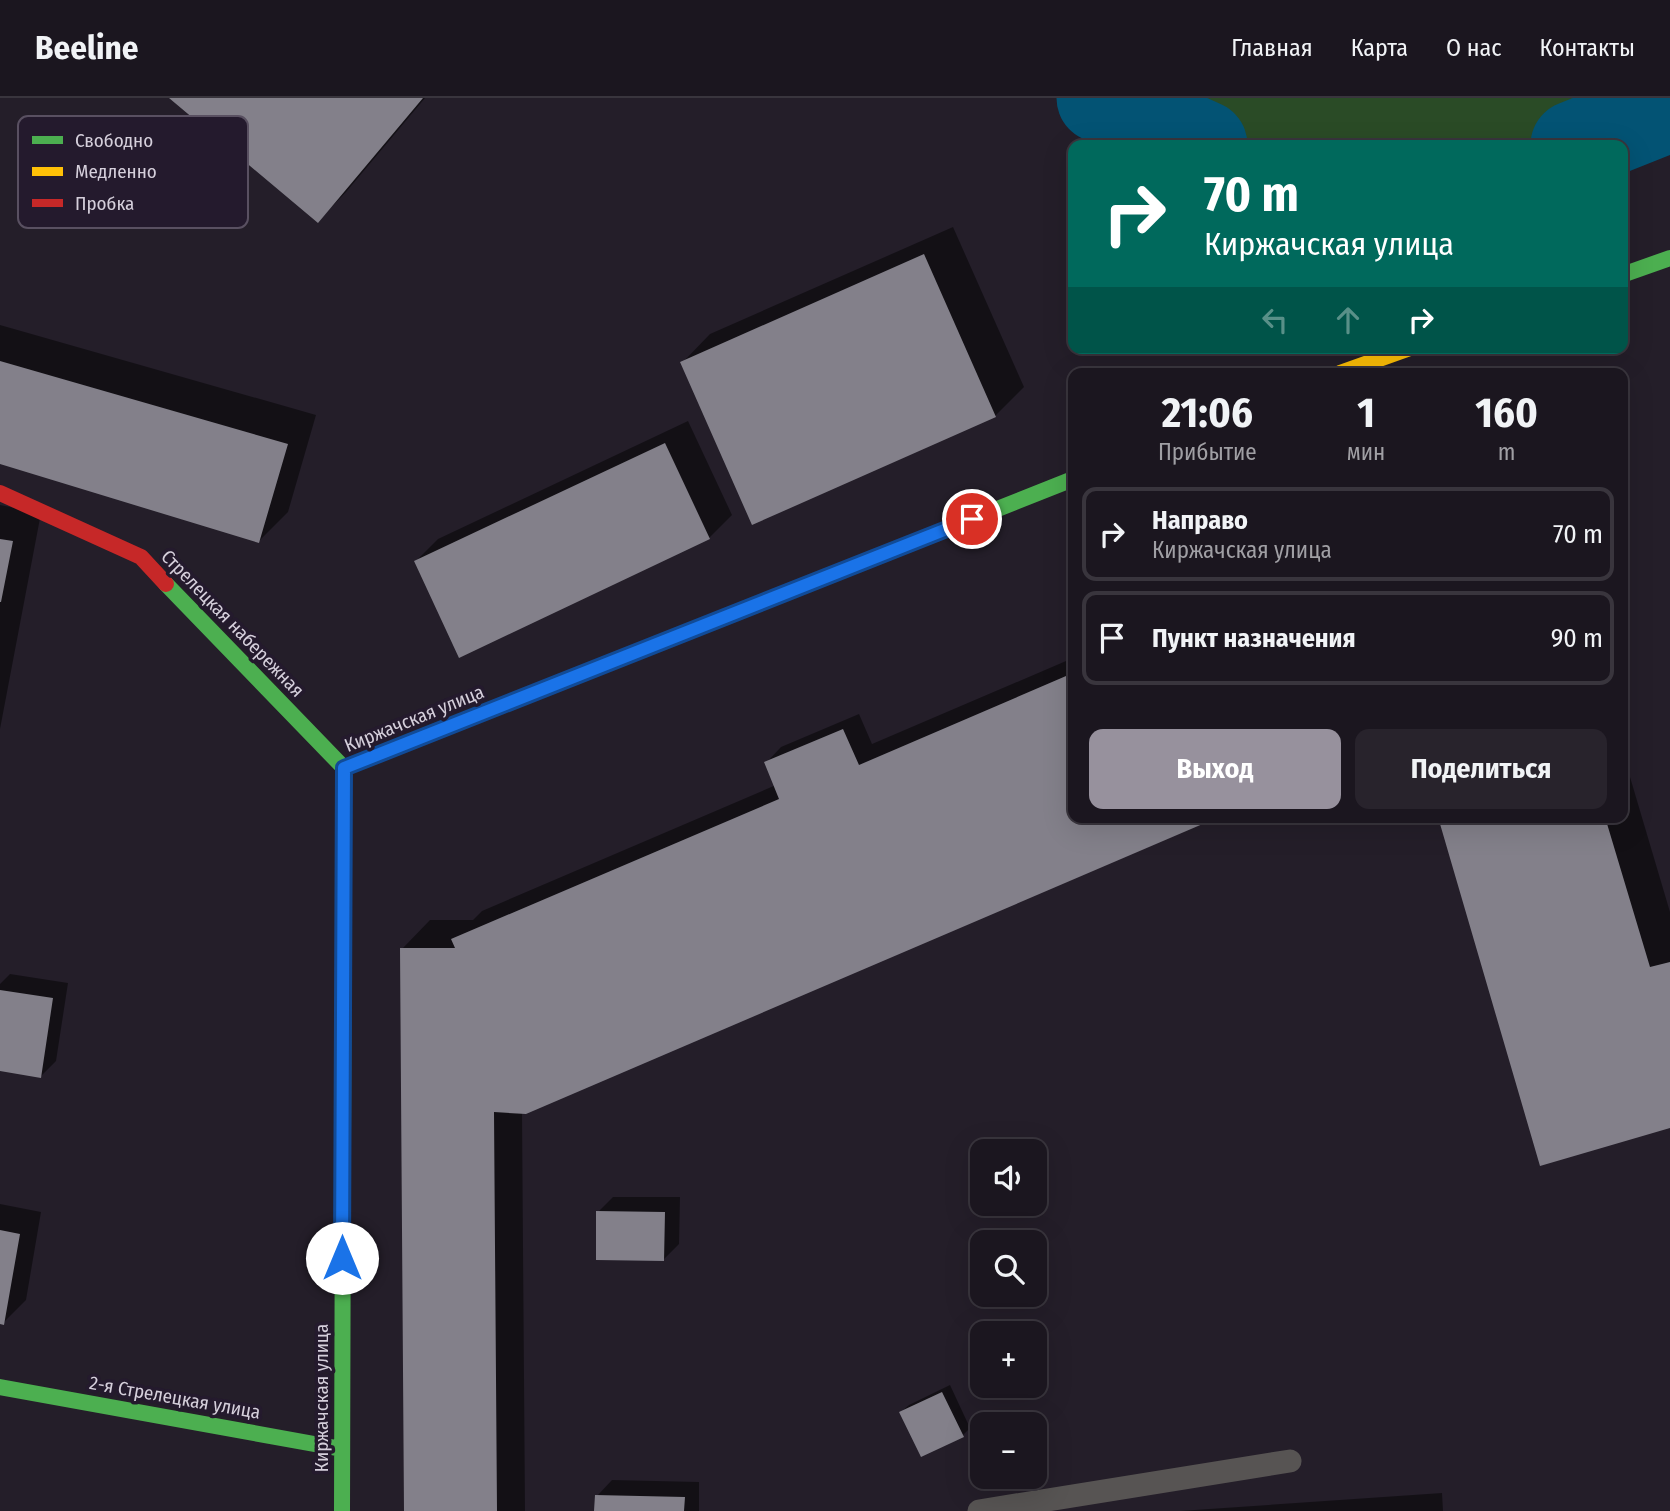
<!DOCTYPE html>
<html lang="ru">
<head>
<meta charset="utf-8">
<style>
  body { margin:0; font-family:"Fira Sans Condensed",sans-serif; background:#28232c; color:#f1f3f6; height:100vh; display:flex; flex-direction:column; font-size:26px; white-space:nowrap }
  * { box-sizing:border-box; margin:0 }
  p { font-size:23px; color:#a09fa4 }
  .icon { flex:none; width:38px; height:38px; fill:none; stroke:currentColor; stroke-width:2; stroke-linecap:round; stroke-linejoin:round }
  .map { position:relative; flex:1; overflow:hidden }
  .details { position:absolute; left:1068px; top:270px; width:560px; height:455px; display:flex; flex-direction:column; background:#1b161f; border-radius:14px; box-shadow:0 7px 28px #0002,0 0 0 2px #39353d }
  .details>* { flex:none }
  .top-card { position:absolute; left:1068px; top:42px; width:560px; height:214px; border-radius:14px; box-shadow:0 7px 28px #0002,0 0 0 2px #39353d; background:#00695c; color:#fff; overflow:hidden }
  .buttons { position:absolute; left:970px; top:1041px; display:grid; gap:14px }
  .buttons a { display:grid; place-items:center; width:77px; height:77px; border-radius:14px; background:#1b161f; box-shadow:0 7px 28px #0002,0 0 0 2px #39353d; font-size:35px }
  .pin { position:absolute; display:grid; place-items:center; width:60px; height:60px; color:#fff; margin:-30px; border:4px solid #fff; border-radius:50%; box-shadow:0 2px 7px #0007 }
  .me { position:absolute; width:77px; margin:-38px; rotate:0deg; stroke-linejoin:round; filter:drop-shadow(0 0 5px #0008) }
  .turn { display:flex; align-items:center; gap:24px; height:147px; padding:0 21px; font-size:32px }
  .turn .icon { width:91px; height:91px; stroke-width:2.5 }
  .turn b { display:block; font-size:49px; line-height:60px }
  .lanes { display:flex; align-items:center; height:66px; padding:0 21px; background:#0003; justify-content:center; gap:35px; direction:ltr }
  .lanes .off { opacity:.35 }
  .eta { display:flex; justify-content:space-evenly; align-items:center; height:119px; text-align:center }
  .eta b { font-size:42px; font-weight:700; line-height:49px }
  .cta { display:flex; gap:14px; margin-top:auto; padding:14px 21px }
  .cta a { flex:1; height:80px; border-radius:14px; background:#97919d; color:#fff; font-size:28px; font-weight:700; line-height:80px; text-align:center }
  .cta a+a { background:#28232c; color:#f1f3f6 }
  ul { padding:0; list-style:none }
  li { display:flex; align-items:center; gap:21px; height:94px; margin:0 14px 10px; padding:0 7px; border:4px solid #39353d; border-radius:14px }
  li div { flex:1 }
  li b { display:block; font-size:26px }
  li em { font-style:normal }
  header { display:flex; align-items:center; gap:42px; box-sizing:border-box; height:98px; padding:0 35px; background:#1b161f; border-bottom:2px solid #39353d }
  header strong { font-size:33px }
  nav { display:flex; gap:38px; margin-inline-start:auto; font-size:24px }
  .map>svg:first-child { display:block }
  .green { fill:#2a4b26 }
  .shadow { fill:#0007 }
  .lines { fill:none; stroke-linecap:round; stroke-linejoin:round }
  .river { stroke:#035374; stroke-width:89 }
  .building { fill:#83808a }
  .lane { stroke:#575453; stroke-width:23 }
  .fast { stroke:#4caf50; stroke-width:16 }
  .slow { stroke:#ffc107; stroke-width:16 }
  .jam { stroke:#c62828; stroke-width:16 }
  .route-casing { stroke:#114b97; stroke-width:18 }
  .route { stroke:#1a73e8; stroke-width:12 }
  .labels { text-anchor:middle; stroke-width:7; stroke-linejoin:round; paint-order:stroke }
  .street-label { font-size:19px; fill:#d5cfdb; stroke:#241a2d }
  .key { fill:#241a2d; stroke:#595061; stroke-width:2 }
  .key-label { font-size:19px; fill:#d5cfdb }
</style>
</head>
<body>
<header>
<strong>Beeline</strong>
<nav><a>Главная</a><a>Карта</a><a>О нас</a><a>Контакты</a></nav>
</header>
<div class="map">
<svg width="1670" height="1413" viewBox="0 0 1670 1413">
  <rect width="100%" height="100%" fill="#241e29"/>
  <!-- green -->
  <path class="green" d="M1158,0H1665L1601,37L1555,47H1260Z"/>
  <!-- shadow -->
  <path class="shadow" d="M172,0H425L346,94L318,123Z
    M953,129L1024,289L995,318L753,425L682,265L710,236Z
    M0,227L316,317L288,414L259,443L0,364Z
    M688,323L732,417L709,440L416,463L438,441Z
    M0,407L41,415L0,631Z
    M1073,560V719L522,1014L525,1413H405L402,851L430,822H473L482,813L776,687L766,665L781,649L859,616L872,646Z
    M1622,652L1670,814V1028L1440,719H1622Z
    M10,876L68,885L56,963L41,978L0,972V886Z
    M613,1099H680L679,1146L664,1161L598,1114Z
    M0,1106L41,1114L26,1202L3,1225L0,1224Z
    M950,1287L970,1330L963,1337L901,1314L909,1307Z
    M612,1382L699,1384V1413H596L597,1398Z
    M1442,1395L1443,1413H1180Z"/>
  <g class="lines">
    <!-- river -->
    <path class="river" d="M1101,0L1203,47
      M1575,47L1670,9"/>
  </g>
  <!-- building -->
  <path class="building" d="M169,0H423L318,125Z
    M924,156L996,319L752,427L680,264Z
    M0,263L288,346L259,445L0,366Z
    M665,345L710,441L459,560L414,463Z
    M0,441L13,443L1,504H0Z
    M1073,575V719H1219L526,1016L494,1014L497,1413H404L400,850H455L451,841L779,701L764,664L843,631L859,667Z
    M1438,719H1605L1650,869L1670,864V1030L1540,1068Z
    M0,892L53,900L41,980L0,973Z
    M596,1113L665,1114L664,1163L596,1162Z
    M0,1132L20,1136L4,1227L0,1226Z
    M942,1294L964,1339L921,1359L899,1314Z
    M595,1397L685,1399L684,1413H594Z"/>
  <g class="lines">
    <!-- lane -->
    <path class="lane" d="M979,1413L1290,1363"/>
    <!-- fast -->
    <path class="fast" d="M1622,177L1670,160
      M166,486L344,670
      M344,670L1073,381
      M0,1289L342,1351
      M342,1413L344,670"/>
    <!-- slow -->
    <path class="slow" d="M1340,275L1410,250"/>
    <!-- jam -->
    <path class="jam" d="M0,395L141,459L166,486"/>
  </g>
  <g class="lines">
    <defs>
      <path id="route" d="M342,1160L344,670L972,421"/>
    </defs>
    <!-- route casing -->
    <use href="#route" class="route-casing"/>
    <!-- route -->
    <use href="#route" class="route"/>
  </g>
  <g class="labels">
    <!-- street labels -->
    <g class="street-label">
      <text transform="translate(233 525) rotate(46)" y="7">Стрелецкая набережная</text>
      <text transform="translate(414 620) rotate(-22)" y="7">Киржачская улица</text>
      <text transform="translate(175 1299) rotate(10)" y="7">2-я Стрелецкая улица</text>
      <text transform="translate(321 1300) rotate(-90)" y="7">Киржачская улица</text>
    </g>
  </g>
  <!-- legend -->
  <rect x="18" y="18" width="230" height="112" rx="10" class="key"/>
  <rect x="32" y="38" width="31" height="8" fill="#4caf50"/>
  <rect x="32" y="69" width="31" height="9" fill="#ffc107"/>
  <rect x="32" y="101" width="31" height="8" fill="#c62828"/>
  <g class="key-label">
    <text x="75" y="49">Свободно</text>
    <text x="75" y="80">Медленно</text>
    <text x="75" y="112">Пробка</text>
  </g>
</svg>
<div class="buttons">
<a><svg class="icon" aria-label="sound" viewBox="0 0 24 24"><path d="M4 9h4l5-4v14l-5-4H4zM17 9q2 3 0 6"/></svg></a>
<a><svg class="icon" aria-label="search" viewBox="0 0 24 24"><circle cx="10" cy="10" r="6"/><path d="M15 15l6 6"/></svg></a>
<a>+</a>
<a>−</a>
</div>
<div class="pin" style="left:972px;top:421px;background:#d93025"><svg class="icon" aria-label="arrive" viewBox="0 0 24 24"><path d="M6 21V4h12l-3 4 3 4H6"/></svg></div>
<svg class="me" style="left:342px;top:1160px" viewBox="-20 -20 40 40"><circle r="19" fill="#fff"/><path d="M0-13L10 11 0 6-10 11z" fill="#1a73e8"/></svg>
<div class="top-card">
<div class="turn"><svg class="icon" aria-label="right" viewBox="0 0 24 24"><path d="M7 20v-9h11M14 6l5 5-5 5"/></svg><div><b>70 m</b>Киржачская улица</div></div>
<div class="lanes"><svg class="icon off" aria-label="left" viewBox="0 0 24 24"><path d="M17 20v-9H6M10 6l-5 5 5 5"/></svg><svg class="icon off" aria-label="ahead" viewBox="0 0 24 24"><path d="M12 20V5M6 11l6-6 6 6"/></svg><svg class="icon" aria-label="right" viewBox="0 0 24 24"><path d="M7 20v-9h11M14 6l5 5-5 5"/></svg></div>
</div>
<section class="details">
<div class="eta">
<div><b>21:06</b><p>Прибытие</p></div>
<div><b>1</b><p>мин</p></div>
<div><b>160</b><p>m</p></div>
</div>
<ul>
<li><svg class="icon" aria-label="right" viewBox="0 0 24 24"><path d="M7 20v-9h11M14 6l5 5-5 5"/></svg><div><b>Направо</b><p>Киржачская улица</p></div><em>70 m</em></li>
<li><svg class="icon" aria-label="arrive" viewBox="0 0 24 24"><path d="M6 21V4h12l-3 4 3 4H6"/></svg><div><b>Пункт назначения</b></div><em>90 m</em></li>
</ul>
<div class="cta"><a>Выход</a><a>Поделиться</a></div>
</section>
</div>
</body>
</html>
